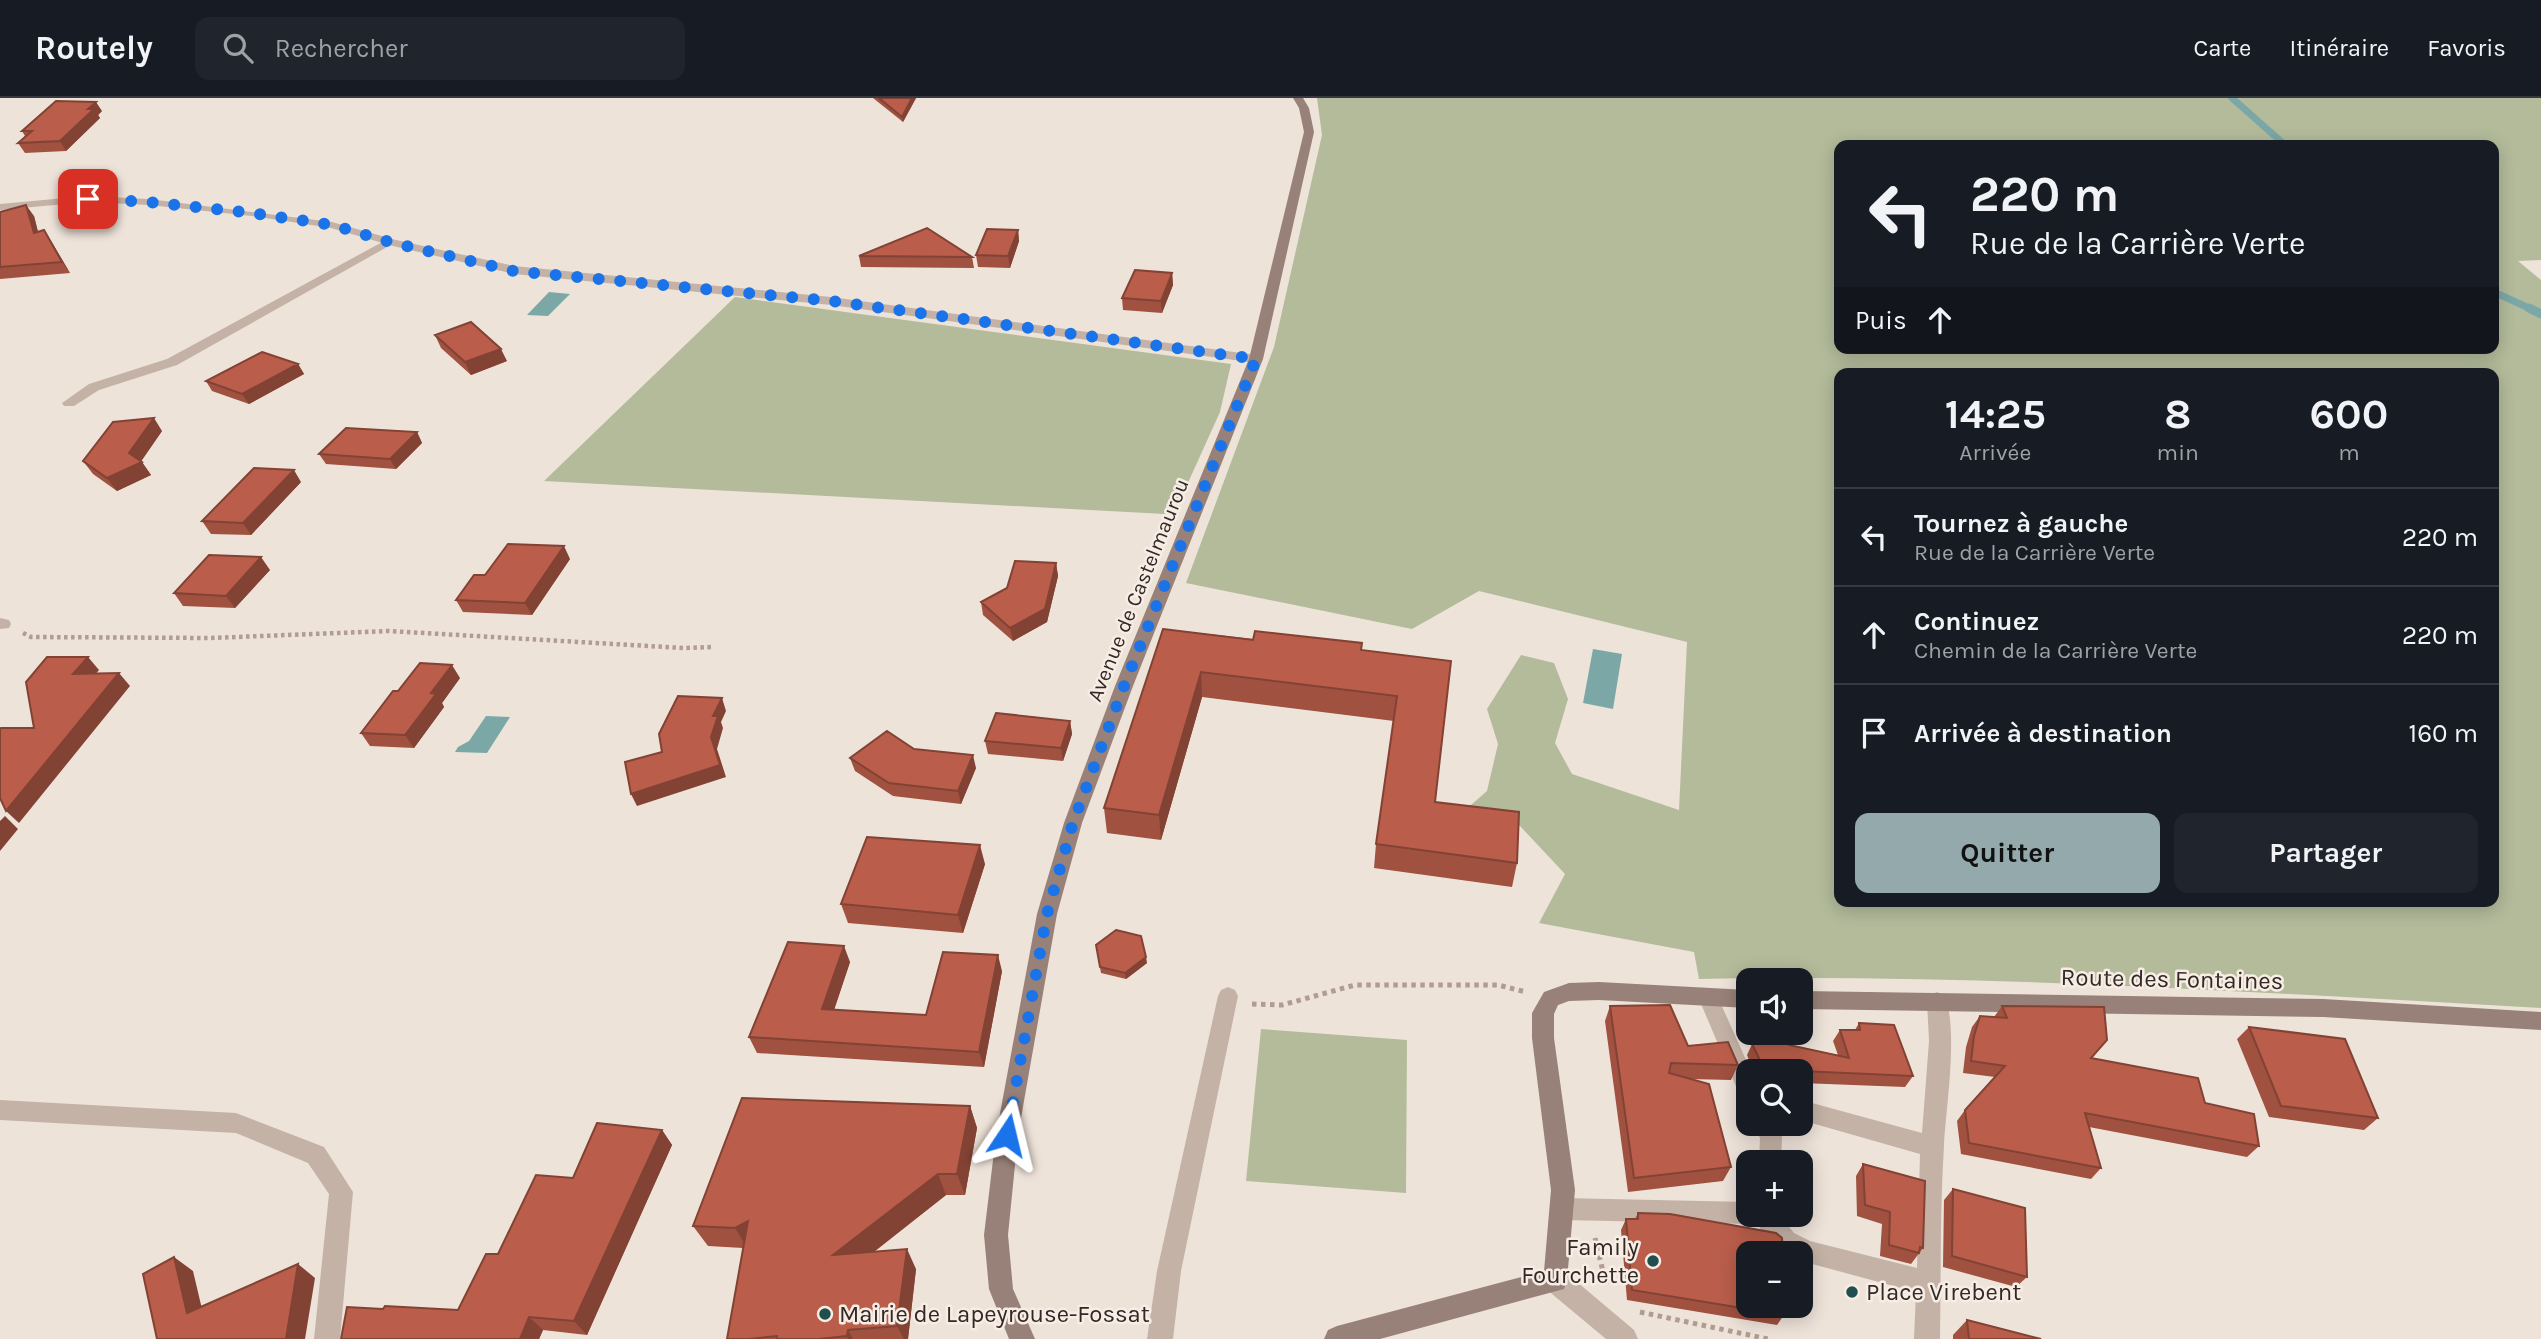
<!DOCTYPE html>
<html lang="fr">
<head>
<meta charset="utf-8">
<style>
  body { margin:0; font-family:Karla,sans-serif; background:#20242c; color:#f1f3f6; height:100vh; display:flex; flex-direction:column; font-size:26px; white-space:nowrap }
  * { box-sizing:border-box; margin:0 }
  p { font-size:23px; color:#9ea1a6 }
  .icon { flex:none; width:38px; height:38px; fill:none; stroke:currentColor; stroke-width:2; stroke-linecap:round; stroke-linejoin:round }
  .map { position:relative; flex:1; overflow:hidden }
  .sheet { position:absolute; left:1834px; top:270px; width:665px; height:539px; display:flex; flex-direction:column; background:#171b24; border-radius:14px; box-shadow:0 4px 18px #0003 }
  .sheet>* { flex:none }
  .banner { position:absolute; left:1834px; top:42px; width:665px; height:214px; border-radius:14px; box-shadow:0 4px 18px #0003; background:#171b24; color:#f1f3f6; overflow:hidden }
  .buttons { position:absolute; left:1736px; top:870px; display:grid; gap:14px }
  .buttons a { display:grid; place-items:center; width:77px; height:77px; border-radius:14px; background:#171b24; box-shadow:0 4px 18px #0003; font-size:35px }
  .pin { position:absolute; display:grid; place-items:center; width:60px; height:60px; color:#fff; margin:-30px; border-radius:14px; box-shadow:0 4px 10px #0006 }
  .me { position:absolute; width:77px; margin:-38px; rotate:10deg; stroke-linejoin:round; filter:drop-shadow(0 0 5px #0008) }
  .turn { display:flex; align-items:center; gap:24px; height:147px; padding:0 21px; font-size:32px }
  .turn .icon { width:91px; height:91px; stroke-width:2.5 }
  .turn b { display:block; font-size:49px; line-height:60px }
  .then { display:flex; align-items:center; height:66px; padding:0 21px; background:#0003; gap:14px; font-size:26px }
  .eta { display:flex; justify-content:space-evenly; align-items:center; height:119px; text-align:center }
  .eta b { font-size:42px; font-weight:700; line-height:49px }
  .button { display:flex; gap:14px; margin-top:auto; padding:14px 21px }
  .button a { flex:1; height:80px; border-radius:14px; background:#93a9ab; color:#111; font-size:28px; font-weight:700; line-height:80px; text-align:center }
  .button a+a { background:#20242c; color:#f1f3f6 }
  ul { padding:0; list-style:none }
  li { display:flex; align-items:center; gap:21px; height:98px; padding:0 21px; border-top:2px solid #363941 }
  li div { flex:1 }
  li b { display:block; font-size:26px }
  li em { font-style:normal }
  header { display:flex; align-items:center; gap:42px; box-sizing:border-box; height:98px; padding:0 35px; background:#171b24; border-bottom:2px solid #363941 }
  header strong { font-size:33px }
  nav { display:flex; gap:38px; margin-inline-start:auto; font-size:24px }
  .search { width:490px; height:63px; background:#20242c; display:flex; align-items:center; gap:18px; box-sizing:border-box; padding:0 24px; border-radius:14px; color:#9ea1a6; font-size:26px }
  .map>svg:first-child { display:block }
  .green { fill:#b3bb9b; fill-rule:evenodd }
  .water { fill:#7ba8a7 }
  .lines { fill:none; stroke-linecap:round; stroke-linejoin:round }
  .stream-far1 { stroke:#7ba8a7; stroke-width:7 }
  .stream { stroke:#7ba8a7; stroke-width:9 }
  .path-far1 { stroke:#b09c91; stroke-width:4.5; stroke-dasharray:3.5 3.5; stroke-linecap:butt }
  .path { stroke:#b09c91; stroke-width:5; stroke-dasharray:4.5 4.5; stroke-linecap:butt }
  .lane { fill:#c5b2a6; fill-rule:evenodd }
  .street { fill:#c5b2a6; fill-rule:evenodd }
  .secondary { fill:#988178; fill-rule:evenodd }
  .wall { fill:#a05140 }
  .shaded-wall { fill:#824234 }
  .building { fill:#ba5e4b; stroke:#824234; stroke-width:2 }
  .route { stroke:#1a73e8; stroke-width:12; stroke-dasharray:0 21.6 }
  .poi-dot { fill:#204f4f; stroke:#f7ede5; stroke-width:2.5 }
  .labels { text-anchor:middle; stroke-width:5; stroke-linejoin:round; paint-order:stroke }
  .street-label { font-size:21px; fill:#322926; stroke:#f7ede5 }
  .near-street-label { font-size:24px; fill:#322926; stroke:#f7ede5 }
  .near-poi-label { font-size:24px; fill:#322926; stroke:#f7ede5; text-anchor:start }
</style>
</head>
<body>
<header>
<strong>Routely</strong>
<div class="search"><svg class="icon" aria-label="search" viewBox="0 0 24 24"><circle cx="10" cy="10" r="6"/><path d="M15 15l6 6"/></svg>Rechercher</div>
<nav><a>Carte</a><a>Itinéraire</a><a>Favoris</a></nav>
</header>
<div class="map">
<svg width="2541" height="1241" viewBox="0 0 2541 1241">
  <rect width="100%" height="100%" fill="#eee3d9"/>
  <!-- green -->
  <path class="green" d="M1317,0H2541V162L2518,163L2541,182V910C2261,895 1979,875 1699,881L1694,854L1539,825L1565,776L1520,728L1456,720L1487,693L1498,646L1487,611L1521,557L1554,565L1568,601L1555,645L1572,676L1679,712L1687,544L1479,493L1412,531L1186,485L1274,249L1322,37ZM1839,47H2494V250H1839ZM1839,275H2494V803H1839Z
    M735,199L1231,266L1220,314L1177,409L1165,416L544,383Z
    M1261,931L1407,942L1406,1095L1246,1083Z"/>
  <!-- water -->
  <path class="water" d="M549,194L570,196L548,218L527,217Z
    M1593,551L1622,556L1613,611L1583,605Z
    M486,618L510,619L487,655L455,654L458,649L469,643Z"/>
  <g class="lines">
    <!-- stream-far1 -->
    <path class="stream-far1" d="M2232,0L2285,47
      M2494,194L2533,212"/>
    <!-- stream -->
    <path class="stream" d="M2529,210L2541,216"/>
    <!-- path-far1 -->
    <path class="path-far1" d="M23,535L31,539L211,540L389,533L683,550L714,549"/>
    <!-- path -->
    <path class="path" d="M1252,906L1282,907L1355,887H1498L1526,894
      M1595,1140L1606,1186
      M1640,1214L1768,1241"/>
    <!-- lane -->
    <path class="lane" d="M386,142L396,144L177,267L99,292L74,308H64L62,305L89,286L167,261Z
      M1228,889L1235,892L1238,898L1181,1173L1173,1241H1147L1157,1173L1218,898L1221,892Z"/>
    <!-- street -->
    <path class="street" d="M87,98L149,101L332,124L396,142L514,168L831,199L1256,257L1263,261L1256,265L831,207L514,176L393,148L331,130L252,118L149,107L87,104L0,112V106Z
      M0,520L9,522L11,526L9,530L0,531Z
      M1709,892L1716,895L1751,973H1748V1001L1740,998L1699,901L1702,895Z
      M1937,894L1944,897C1959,928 1946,1010 1944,1047C1940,1111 1941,1176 1940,1241H1914L1916,1194L1801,1163V1155C1774,1155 1770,1143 1755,1123L1748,1126L1563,1122L1555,1119L1551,1111L1555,1103L1563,1100L1748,1104V1116H1779L1794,1135L1810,1143L1917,1170L1920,1056L1801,1022V1002L1922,1035L1929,943L1927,903L1930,897Z
      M0,1002L236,1015L324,1049L353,1094L340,1241H314L329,1096L308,1065L236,1035L0,1022Z
      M1753,1026H1776L1782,1039L1781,1064H1759L1760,1040Z
      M1555,1170L1564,1173L1634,1232L1638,1241H1606L1546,1191L1543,1182L1546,1173Z"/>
    <!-- secondary -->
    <path class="secondary" d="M1293,0H1303L1309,10L1314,34L1263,261L1133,588L1082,725L1057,816L1018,1037L1008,1137L1013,1191L1035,1241H1009L989,1191L984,1137L996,1037L1037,816L1064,725L1115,588L1249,261L1304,34L1299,10Z
      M1599,884L1748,892V910L1599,902L1569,903L1558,907L1554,916V940L1575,1092L1567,1182L1564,1191L1380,1241H1324L1328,1232L1337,1228L1544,1173L1551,1092L1532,940V915L1544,894L1569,885Z
      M1801,893L2323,901L2541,914V932L2323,919L1801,911Z"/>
  </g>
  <!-- wall -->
  <path class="wall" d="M873,0H916L903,24Z
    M102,13L98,17L100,20L66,53L25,55L18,45L25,38L22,33Z
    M0,114L34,118L38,134L51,143L70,175L0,181Z
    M1018,132L1019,143L1010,170L978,169L976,157Z
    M859,158L972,159L974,170L861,169Z
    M1172,175L1173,187L1162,215L1123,212L1122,200Z
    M435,237L507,263L471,277L441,250Z
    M298,266L304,276L249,306L212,293L206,283Z
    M162,333L141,363L151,377L117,393L93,376L83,363Z
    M417,334L422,345L396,371L326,366L319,356Z
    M301,384L251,437L211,436L202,423Z
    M570,461L532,517L463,514L456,502L485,477Z
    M1056,465L1058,478L1047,524L1013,543L983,517L981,504Z
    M270,472L235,510L183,508L174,495Z
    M1163,531L1451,563L1435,704L1517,765L1512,789L1374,770L1376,746L1394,623L1202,599L1161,742L1107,735L1104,710Z
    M460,580L442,605L444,609L414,650L370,648L361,635L398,593Z
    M1070,623L1072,636L1063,663L988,656L985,643Z
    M850,660L976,670L961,706L893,698L855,673Z
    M985,766L963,835L848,825L841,806Z
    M1096,847L1147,865L1126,881L1101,875Z
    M850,864L834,912L926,917L1002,873L984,969L757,955L749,939Z
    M1610,908L1688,948L1738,967L1731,982L1689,981L1731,1069L1723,1083L1628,1094L1605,923Z
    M2002,908L2092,960L2205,1005L2259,1048L2247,1059L2089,1029L2101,1070L2091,1081L1961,1056L1957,1023L1965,1012L1995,979L1963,975L1966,949L1972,929L1980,918L1994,919Z
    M1745,910H1748V934H1785L1789,947L1838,957L1833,943L1840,932H1855L1859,925L1913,978L1905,989L1801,985V973H1753L1747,957L1752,946L1740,921Z
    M2249,929L2378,1020L2364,1032L2269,1019L2237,941Z
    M970,1008L977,1030L965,1097H946L874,1154L916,1171L908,1241H727L743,1150L708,1148L693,1128Z
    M662,1032L672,1047L587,1237L543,1232L539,1241H341L383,1211L458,1212L573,1080Z
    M1863,1066L1923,1150L1911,1166L1880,1158L1882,1126L1857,1118L1856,1078Z
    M1953,1091L2027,1179L2016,1189L1943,1169L1944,1102Z
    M1638,1115L1784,1217L1777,1227L1627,1202L1621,1132L1626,1121H1635Z
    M1967,1222L2041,1241H1953V1237Z"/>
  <!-- shaded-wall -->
  <path class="shaded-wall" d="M912,0H916L903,24L902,19Z
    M96,4L102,13L98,17L100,20L66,53L60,43L88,11Z
    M26,107L34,118L41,146L34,135Z
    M44,132L51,143L70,175L62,164Z
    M1018,132L1019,143L1010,170L1008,158Z
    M1172,175L1173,187L1162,215L1161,203Z
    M501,251L507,263L471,277L465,264Z
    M298,266L304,276L249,306L242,296Z
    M154,320L162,333L140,365L142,364L151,377L117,393L107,380L129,355Z
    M417,334L422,345L396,371L390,361Z
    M294,372L301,384L251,437L243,425Z
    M564,448L570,461L532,517L525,505Z
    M261,459L270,472L235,510L226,498Z
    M1056,465L1058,478L1047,524L1013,543L1010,530Z
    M88,559L99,572L85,589L73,576Z
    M452,567L460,580L442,605L444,609L414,650L405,637L431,595Z
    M1201,574L1202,599L1161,742L1159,717Z
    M119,575L130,588L19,725L6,713Z
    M722,600L726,613L721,624L723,630L717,651L726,679L637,708L631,696L711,639L713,618Z
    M1070,623L1072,636L1063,663L1061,650Z
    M973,657L976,670L961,706L958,693Z
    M5,718L18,731L0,753V723Z
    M980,747L985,766L963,835L958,817Z
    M844,848L850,864L829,927L822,911Z
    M998,857L1002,873L984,969L979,954Z
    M1146,859L1147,865L1126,881L1125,875Z
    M970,1008L977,1030L965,1097L957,1076Z
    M662,1032L672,1047L587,1237L574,1223Z
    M938,1076L946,1097L844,1177L833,1157Z
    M748,1123V1151L735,1130Z
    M907,1151L916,1171L908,1241H904L897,1228Z
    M174,1159L193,1173L206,1228L187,1215Z
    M298,1166L315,1180L305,1241H286Z
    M529,1219L543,1232L539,1241H520Z
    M848,1232L853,1241H848L847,1238Z"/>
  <!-- building -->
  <path class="building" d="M879,0H912L902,19Z
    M56,3L96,4L88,11H94L60,43L18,45L32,33H22Z
    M26,107L34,135L44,132L62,164L0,169V114Z
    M927,130L972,159L859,158Z
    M987,131L1018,132L1008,158L976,157Z
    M1135,172L1172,175L1161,203L1122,200Z
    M471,224L501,251L465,264L435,237Z
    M262,254L298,266L242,296L206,283Z
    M154,320L129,355L142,364L107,380L83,363L113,324Z
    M346,330L417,334L390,361L319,356Z
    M254,370L294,372L243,425L202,423Z
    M508,446L564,448L525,505L456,502L474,477H485Z
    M209,457L261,459L226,498L174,495Z
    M1015,463L1056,465L1045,511L1010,530L981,504L1007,490Z
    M1163,531L1253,542L1255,533L1362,545L1361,552L1451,563L1435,704L1519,714L1517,765L1376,746L1397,598L1201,574L1159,717L1104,710Z
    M47,559H88L73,576L119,575L6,713L0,700V631L1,630H34L26,584Z
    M420,565L452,567L431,595L436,596L405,637L361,635L393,593H398Z
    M678,598L722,600L713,618H718L711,639L720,667L631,696L625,664L662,654L659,636Z
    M996,615L1070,623L1061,650L985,643Z
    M887,633L914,651L973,657L958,693L889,685L850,660Z
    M867,739L980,747L958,817L841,806Z
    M1116,832L1141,838L1146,859L1125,875L1100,869L1096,847Z
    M788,844L844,848L822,911L926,917L943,854L998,857L979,954L749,939Z
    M1670,907L1688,948L1728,944L1738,967L1671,965L1669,975L1709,986L1731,1069L1634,1080L1610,908Z
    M2002,908L2104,909L2107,942L2091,960L2198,980L2205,1005L2254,1016L2259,1048L2085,1015L2101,1070L1969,1045L1965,1012L2005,968L1971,963L1974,938L1980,918L2007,920Z
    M1859,925L1894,927L1913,978L1801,973H1776L1775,971L1756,972L1759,960L1752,946L1762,945L1757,934H1785L1789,947L1849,960L1840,932H1860Z
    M2249,929L2345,941L2378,1020L2281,1008Z
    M742,1000L970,1008L957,1076H938L833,1157L907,1151L897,1228L848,1232L847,1238L819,1241H777V1238L749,1241H727L748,1123L735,1130L693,1128Z
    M597,1025L662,1032L574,1223L529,1219L520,1241H341L347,1209L383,1211L385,1208L458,1212L486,1156H498L536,1077L573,1080Z
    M1863,1066L1925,1083L1923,1150L1920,1149L1919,1155L1889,1147L1890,1114L1865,1107Z
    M1953,1091L2025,1110L2027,1179L1952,1158Z
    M1638,1115L1670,1116L1776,1135L1782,1140L1783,1155H1748V1208H1784V1217L1632,1192L1626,1121H1638Z
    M174,1159L187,1215L298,1166L286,1241H157L143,1176Z
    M1967,1222L2041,1241H1969Z"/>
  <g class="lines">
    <!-- route -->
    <path class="route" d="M88,101L149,104L252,115L332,127L393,145L514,173L831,203L1256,261L1124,588L1073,725L1047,816L1007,1037"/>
  </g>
  <!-- markers -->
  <g class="poi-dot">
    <circle cx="1653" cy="1163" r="7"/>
    <circle cx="1852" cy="1194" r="7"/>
    <circle cx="825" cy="1216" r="7"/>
  </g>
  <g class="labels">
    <!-- street labels -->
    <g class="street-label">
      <text transform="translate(1138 492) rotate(-68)" y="7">Avenue de Castelmaurou</text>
    </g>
    <!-- near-street labels -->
    <g class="near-street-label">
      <text transform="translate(2172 881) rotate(1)" y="8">Route des Fontaines</text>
    </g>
    <!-- near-poi labels -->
    <g class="near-poi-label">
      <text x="1639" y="1157" text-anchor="end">Family<tspan x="1639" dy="28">Fourchette</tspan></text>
      <text x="1866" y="1202">Place Virebent</text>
      <text x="839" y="1224">Mairie de Lapeyrouse-Fossat</text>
    </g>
  </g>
</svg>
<div class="buttons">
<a><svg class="icon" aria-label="sound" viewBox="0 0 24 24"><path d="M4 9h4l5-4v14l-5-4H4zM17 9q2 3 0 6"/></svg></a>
<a><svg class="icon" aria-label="search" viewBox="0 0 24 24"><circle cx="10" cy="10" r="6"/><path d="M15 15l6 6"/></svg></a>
<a>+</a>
<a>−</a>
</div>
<div class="pin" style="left:88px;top:101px;background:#d93025"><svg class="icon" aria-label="arrive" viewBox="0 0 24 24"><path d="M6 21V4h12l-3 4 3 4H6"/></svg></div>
<svg class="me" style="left:1007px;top:1037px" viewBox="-20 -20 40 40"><path d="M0-17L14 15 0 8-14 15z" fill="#1a73e8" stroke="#fff" stroke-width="4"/></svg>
<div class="banner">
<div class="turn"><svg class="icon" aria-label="left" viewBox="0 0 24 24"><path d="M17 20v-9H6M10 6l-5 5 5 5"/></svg><div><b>220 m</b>Rue de la Carrière Verte</div></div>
<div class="then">Puis<svg class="icon" aria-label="ahead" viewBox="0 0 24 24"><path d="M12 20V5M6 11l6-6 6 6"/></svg></div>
</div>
<section class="sheet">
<div class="eta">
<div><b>14:25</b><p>Arrivée</p></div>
<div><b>8</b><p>min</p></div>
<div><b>600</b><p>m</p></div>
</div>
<ul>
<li><svg class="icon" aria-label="left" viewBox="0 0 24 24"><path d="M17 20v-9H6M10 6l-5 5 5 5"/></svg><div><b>Tournez à gauche</b><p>Rue de la Carrière Verte</p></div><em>220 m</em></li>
<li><svg class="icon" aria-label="ahead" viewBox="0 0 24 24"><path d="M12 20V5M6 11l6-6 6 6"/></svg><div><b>Continuez</b><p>Chemin de la Carrière Verte</p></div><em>220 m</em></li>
<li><svg class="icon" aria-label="arrive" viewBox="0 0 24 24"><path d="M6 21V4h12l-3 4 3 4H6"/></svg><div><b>Arrivée à destination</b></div><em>160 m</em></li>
</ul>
<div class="button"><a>Quitter</a><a>Partager</a></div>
</section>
</div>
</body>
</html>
